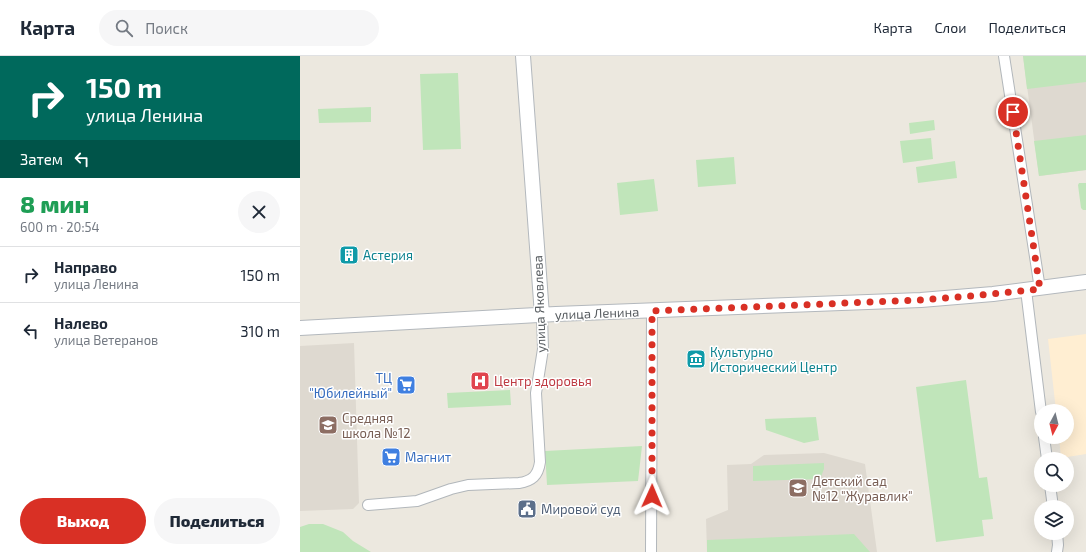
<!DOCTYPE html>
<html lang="ru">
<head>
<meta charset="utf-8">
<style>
  body { margin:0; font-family:"Exo 2",sans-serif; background:#f6f6f7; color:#1f2937; height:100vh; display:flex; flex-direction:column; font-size:15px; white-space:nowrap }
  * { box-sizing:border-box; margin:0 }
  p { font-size:13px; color:#747a83 }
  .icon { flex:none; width:22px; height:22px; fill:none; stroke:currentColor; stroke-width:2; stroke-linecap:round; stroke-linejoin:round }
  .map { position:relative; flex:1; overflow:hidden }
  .sheet { display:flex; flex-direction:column; background:#fff; width:300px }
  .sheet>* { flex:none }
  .hud { background:#00695c; color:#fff; overflow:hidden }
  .needle { width:26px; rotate:187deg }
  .controls { position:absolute; left:734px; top:348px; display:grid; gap:8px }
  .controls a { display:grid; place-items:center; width:40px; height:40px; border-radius:50%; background:#fff; box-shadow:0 4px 16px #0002; font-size:20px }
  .pin { position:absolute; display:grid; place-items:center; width:34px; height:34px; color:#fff; margin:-17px; border:2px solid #fff; border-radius:50%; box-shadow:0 1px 4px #0007 }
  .me { position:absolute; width:44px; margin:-22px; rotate:1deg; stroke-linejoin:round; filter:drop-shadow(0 0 3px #0008) }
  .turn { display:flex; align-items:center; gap:14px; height:84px; padding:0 20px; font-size:18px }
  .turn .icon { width:52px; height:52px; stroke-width:2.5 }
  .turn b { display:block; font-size:28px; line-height:34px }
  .then { display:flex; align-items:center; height:38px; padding:0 20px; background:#0003; gap:8px; font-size:15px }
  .round { display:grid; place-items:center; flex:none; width:42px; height:42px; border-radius:21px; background:#f6f6f7 }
  .head { display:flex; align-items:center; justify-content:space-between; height:68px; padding:0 20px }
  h1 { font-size:24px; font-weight:800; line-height:30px; color:#1e9e55 }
  .cta { display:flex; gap:8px; margin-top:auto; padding:8px 20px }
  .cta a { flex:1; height:46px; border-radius:24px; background:#d93025; color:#fff; font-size:16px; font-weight:800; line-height:46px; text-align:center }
  .cta a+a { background:#f6f6f7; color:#1f2937 }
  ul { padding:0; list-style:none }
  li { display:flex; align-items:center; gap:12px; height:56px; padding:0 20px; border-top:1px solid #e0e1e3 }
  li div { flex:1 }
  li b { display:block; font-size:15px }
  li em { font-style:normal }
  header { display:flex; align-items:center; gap:24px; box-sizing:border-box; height:56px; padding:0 20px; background:#fff; border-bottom:1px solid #e0e1e3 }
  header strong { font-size:19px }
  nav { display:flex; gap:22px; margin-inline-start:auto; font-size:14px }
  .search { width:280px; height:36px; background:#f6f6f7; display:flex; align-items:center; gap:10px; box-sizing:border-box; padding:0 14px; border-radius:22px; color:#747a83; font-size:15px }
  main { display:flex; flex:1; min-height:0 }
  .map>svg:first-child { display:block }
  .commercial { fill:#ffeed2 }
  .education { fill:#ded9d0 }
  .green { fill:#c0e5ba }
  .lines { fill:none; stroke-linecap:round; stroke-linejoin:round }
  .minor-casing { stroke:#b2b7bb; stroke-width:12 }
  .secondary-casing { stroke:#b3b8bd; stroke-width:16 }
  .minor { stroke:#fff; stroke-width:10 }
  .secondary { stroke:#fff; stroke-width:14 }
  .route { stroke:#d93025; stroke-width:7; stroke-dasharray:0 12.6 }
  .labels { text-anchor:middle; stroke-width:3; stroke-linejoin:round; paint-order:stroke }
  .culture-label { font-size:13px; fill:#0d838f; stroke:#fff; text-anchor:start }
  .street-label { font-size:13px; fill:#585d61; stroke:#fff }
  .shop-label { font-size:13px; fill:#366cbe; stroke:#fff; text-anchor:end }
  .health-label { font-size:13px; fill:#be3a42; stroke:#fff; text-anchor:start }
  .education-label { font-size:13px; fill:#785e54; stroke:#fff; text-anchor:start }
  .service-label { font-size:13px; fill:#4e5e75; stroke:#fff; text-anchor:start }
</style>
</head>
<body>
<header>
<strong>Карта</strong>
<div class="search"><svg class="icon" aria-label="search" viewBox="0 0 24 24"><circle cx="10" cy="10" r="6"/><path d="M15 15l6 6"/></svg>Поиск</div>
<nav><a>Карта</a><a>Слои</a><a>Поделиться</a></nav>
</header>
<main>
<section class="sheet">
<div class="hud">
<div class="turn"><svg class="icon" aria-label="right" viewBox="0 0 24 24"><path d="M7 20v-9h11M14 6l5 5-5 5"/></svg><div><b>150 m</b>улица Ленина</div></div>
<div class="then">Затем<svg class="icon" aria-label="left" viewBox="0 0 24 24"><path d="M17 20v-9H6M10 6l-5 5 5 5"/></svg></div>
</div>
<div class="head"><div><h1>8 мин</h1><p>600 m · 20:54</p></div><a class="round"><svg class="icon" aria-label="close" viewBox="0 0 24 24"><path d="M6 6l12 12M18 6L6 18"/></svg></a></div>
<ul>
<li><svg class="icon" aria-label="right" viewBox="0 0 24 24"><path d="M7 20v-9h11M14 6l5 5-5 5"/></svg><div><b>Направо</b><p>улица Ленина</p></div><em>150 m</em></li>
<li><svg class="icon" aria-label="left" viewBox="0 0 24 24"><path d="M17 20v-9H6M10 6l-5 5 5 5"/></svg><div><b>Налево</b><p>улица Ветеранов</p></div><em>310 m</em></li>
</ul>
<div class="cta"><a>Выход</a><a>Поделиться</a></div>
</section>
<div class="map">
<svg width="786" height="496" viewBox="0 0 786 496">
  <rect width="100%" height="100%" fill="#ece8df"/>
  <!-- commercial -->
  <path class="commercial" d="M786,278V398L761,402L759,381H767V355H756L748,283Z"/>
  <!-- education -->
  <path class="education" d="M723,0H786V114L739,120Z
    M54,287L59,447L53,453L0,455V290Z
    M524,397L565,408L577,496H407L406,463L428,454L427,409L451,408L464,399Z"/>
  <!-- green -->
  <path class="green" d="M723,0H786V26L727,33Z
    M158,17L161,93L123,94L120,18Z
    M71,51V66L19,67L18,53Z
    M634,64L635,74L610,78L609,67Z
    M786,79V114L739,120L734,85Z
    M631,82L633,103L603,107L600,85Z
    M434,101L436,128L398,131L396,104Z
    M655,105L657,122L618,127L616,111Z
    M354,123L358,155L320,159L317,127Z
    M779,127H786V154H783L781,152L778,129Z
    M666,324L679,422L687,421L693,463L682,464L684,480L636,486L616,331Z
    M210,334L211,349L148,352L147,337Z
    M516,361L519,384L504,387L466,374L465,363Z
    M342,390L338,425L247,429L245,395Z
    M524,407V413L520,423L453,425V410Z
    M9,468H23L43,476L53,485L71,496H0V471Z
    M554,478L570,496H407V484Z"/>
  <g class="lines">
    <defs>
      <path id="minor" d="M704,0L740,233
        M726,234L741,356
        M744,381L747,403
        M750,429L753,451
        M68,449L117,445L151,433L168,429L219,427C232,425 238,420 240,406L236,337L243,293L242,259
        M757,477L758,489L757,496
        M351,496L352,255"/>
      <path id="secondary" d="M223,0L242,259
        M0,272L256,258L621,244L693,238L786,226"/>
    </defs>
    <!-- minor casing -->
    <use href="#minor" class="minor-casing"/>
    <!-- secondary casing -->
    <use href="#secondary" class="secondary-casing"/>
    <!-- minor -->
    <use href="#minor" class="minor"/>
    <!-- secondary -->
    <use href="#secondary" class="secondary"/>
  </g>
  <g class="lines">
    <!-- route -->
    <path class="route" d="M352,440V255L621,244L670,240L740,233L713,56"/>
  </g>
  <!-- icons -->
  <defs>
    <symbol id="building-square" viewBox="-11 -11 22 22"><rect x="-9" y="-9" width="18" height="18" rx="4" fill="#0f9aa8" stroke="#fff"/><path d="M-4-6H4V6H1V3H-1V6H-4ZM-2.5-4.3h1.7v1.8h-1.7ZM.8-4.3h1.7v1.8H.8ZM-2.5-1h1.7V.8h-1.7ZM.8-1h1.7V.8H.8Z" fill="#fff"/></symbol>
    <symbol id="museum-square" viewBox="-11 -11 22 22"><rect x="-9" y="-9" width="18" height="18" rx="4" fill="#0f9aa8" stroke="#fff"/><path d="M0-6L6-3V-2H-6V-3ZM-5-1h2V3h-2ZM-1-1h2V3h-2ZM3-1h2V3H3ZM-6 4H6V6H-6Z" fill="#fff"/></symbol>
    <symbol id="hospital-square" viewBox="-11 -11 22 22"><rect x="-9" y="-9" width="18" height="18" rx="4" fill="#e0444e" stroke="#fff"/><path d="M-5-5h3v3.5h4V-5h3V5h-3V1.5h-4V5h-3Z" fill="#fff"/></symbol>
    <symbol id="supermarket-square" viewBox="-11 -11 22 22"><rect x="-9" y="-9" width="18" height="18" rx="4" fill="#3f7fe0" stroke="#fff"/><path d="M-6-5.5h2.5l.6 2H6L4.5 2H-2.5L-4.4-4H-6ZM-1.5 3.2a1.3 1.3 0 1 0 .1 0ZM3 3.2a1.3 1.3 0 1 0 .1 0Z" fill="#fff"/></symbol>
    <symbol id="school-square" viewBox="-11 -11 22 22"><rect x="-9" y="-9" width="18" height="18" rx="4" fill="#8d6e63" stroke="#fff"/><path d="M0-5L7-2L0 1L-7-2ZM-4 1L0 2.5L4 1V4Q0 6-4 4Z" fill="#fff"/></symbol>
    <symbol id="civic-square" viewBox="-11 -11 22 22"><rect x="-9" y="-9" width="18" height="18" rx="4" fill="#5c6f8a" stroke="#fff"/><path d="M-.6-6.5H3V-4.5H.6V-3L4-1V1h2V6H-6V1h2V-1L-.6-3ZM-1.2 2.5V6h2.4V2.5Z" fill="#fff"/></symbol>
  </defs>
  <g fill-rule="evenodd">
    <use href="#building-square" x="38" y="188" width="22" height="22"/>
    <use href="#museum-square" x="385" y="292" width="22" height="22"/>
    <use href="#hospital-square" x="169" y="314" width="22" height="22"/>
    <use href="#supermarket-square" x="95" y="318" width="22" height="22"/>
    <use href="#school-square" x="17" y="358" width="22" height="22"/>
    <use href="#supermarket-square" x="80" y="390" width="22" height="22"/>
    <use href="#school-square" x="487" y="421" width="22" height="22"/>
    <use href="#civic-square" x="216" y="442" width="22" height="22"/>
  </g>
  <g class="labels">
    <!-- culture labels -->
    <g class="culture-label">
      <text x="63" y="204">Астерия</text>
      <text x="410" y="301">Культурно<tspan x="410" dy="15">Исторический Центр</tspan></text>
    </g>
    <!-- street labels -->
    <g class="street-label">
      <text transform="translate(239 248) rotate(-92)" y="5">улица Яковлева</text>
      <text transform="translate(297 257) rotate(-2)" y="5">улица Ленина</text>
    </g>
    <!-- shop labels -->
    <g class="shop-label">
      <text x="92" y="327">ТЦ<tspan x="92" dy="15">"Юбилейный"</tspan></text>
      <text x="105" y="406" text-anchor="start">Магнит</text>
    </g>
    <!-- health labels -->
    <g class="health-label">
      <text x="194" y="330">Центр здоровья</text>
    </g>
    <!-- education labels -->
    <g class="education-label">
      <text x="42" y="367">Средняя<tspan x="42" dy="15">школа №12</tspan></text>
      <text x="512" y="430">Детский сад<tspan x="512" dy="15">№12 "Журавлик"</tspan></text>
    </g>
    <!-- service labels -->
    <g class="service-label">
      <text x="241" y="458">Мировой суд</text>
    </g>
  </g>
</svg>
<div class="controls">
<a><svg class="needle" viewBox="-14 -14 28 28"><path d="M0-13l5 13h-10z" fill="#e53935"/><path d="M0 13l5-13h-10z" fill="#747a83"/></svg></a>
<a><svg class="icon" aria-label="search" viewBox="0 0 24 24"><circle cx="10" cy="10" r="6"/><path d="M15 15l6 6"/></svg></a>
<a><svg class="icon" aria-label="layers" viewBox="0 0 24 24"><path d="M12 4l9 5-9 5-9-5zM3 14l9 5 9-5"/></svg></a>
</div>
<div class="pin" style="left:713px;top:56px;background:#d93025"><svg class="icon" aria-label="arrive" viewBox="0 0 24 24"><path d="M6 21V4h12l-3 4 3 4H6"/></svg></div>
<svg class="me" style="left:352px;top:440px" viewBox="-20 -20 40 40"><path d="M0-17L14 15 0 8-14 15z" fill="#d93025" stroke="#fff" stroke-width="4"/></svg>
</div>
</main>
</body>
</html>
